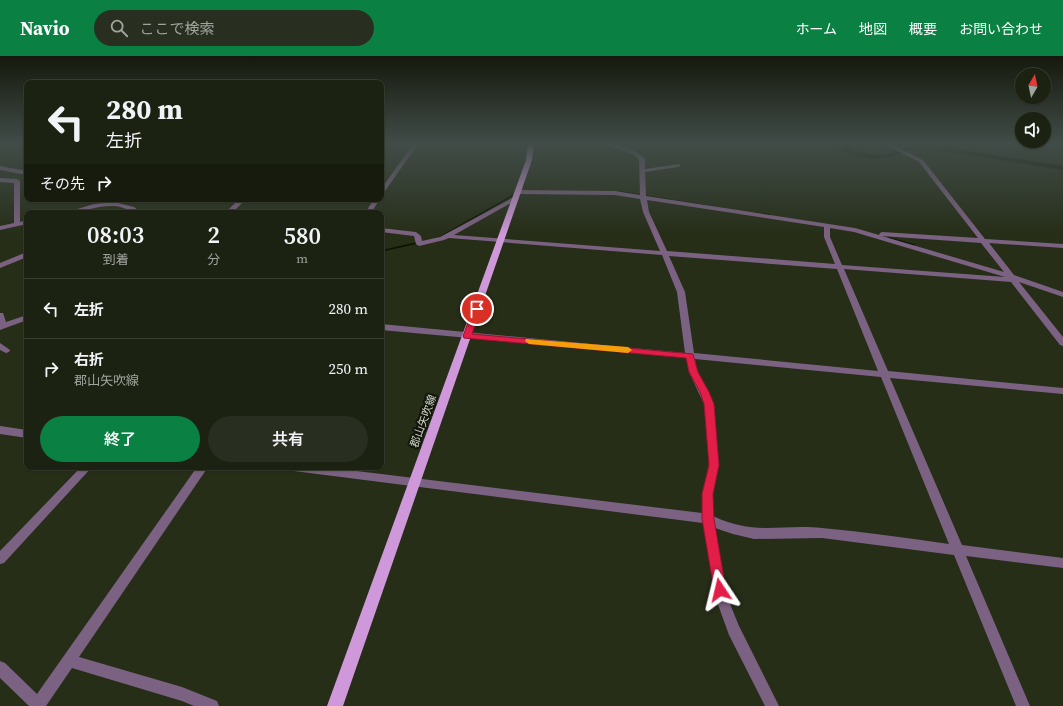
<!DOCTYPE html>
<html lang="ja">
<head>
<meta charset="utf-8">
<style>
  body { margin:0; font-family:"Source Serif 4","Noto Sans JP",serif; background:#292f20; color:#f1f3f6; height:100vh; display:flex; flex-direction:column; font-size:15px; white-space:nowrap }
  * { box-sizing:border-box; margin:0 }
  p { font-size:13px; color:#a0a49f }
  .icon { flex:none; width:22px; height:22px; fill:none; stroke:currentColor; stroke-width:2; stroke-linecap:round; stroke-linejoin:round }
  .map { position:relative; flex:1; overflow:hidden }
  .sheet { position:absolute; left:24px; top:154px; width:360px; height:260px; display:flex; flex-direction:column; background:#1c2212; border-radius:8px; box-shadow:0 1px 3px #0004,0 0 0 1px #3a3f32 }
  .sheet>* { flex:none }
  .top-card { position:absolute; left:24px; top:24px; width:360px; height:122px; border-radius:8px; box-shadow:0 1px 3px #0004,0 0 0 1px #3a3f32; background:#1c2212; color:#f1f3f6; overflow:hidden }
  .needle { width:26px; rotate:9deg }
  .fabs { position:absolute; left:1015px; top:12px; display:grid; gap:8px }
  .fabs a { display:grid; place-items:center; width:36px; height:36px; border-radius:50%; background:#1c2212; box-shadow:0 1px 3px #0004,0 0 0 1px #3a3f32; font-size:20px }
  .pin { position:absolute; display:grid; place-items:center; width:34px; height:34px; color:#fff; margin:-17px; border:2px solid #fff; border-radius:50%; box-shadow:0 1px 4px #0007 }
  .me { position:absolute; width:44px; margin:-22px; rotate:350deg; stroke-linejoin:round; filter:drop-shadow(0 0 3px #0008) }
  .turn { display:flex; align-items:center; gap:14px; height:84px; padding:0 16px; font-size:18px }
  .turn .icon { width:52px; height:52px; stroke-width:2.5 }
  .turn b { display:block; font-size:28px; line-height:34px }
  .then { display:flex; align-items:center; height:38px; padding:0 16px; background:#0003; gap:8px; font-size:15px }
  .eta { display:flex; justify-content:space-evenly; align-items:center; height:68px; text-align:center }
  .eta b { font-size:24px; font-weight:600; line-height:28px }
  .cta { display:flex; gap:8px; margin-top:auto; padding:8px 16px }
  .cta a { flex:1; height:46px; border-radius:24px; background:#0b8043; color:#fff; font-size:16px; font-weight:600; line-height:46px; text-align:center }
  .cta a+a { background:#292f20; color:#f1f3f6 }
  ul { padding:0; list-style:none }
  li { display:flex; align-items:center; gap:12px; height:60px; padding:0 16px; border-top:1px solid #3a3f32 }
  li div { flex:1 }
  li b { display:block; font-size:15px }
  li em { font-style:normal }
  header { display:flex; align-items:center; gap:24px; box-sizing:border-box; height:56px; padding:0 20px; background:#0b8043; color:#fff }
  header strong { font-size:19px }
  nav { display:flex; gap:22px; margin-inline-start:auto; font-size:14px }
  .search { width:280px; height:36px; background:#292f20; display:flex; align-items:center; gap:10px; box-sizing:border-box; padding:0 14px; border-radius:22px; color:#a0a49f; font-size:15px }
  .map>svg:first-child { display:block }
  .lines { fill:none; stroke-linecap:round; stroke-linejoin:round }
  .stream { stroke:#0b1300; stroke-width:1.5 }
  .river { fill:#0b1300; fill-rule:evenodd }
  .minor { fill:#7c6282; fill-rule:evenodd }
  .major { fill:#ce98da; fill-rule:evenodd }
  .route { fill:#e11d48; stroke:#92132f }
  .slow { fill:#f59e0b }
  .labels { text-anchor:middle; stroke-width:4; stroke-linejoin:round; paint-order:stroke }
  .street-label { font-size:11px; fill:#d2d7c9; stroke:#11150b }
</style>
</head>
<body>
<header>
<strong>Navio</strong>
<div class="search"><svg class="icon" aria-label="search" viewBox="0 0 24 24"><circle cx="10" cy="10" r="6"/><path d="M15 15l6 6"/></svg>ここで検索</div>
<nav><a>ホーム</a><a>地図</a><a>概要</a><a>お問い合わせ</a></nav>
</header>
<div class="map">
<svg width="1063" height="650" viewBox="0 0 1063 650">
  <rect width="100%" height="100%" fill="#262e18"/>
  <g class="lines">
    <!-- stream -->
    <path class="stream" d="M620,136L714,151
      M754,157L770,159
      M439,182L515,138
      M889,182L914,189
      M381,195L417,187"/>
    <!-- river -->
    <path class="river" d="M830,88C846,88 860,98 876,99C893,100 908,88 925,88L1063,110V114L923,92C912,92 903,97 893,100C874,107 847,100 830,88Z"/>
    <!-- minor -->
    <path class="minor" d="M413,88H418L383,138L381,139V133Z
      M606,88C619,88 635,93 645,103V113L680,108V110L678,111L645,116L646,140L855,172L879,179L880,177L882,176L978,182L919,106L884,88H891L923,104L985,183L1063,188V192L989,187L1014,219L1063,236V241L1019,226L1063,281V290L1060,289L1011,226L844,213L888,315L1063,332V338L890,322L962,489L1063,502V512L966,500L1030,650H1016L954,499L822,482L754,483L733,478L715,472L728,543L739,570L779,650H765L729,579L716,543L703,467L286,414L285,411H324L702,457V438L709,409L704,348L689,316L686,302L381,274V268L685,297L677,236L662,199L449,182L444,184L419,190L416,188L414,180L381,176V172L416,176L421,180L422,185L440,181L516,140L519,142L518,143L454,179L660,195L643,156L640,143L615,139L518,138L515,136L518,134L615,135L640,139L639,103L633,98ZM647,144L824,171V181L835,208L667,195L649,156ZM830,172L854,176L1005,221L842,209L830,181ZM882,180L981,187L1004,216ZM669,200L837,213L878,315L694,297L685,236ZM695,303L881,321L949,488C907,482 864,476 822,472C780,468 755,480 713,460L712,438L719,409L714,348L697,316Z
      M0,110L27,115V119L0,114Z
      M0,122L17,123L20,125V166L27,164V168L0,174V170L14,167V127L0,126Z
      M239,143H246L232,157H225Z
      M374,143H380L371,157H365Z
      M114,146L134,151L142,157C132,157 125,151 115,150C97,149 81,157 64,157L94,148Z
      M183,155H191L194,157H180Z
      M27,196V201L0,212V207Z
      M0,257H3L6,266L27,259V264L0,274Z
      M0,287L10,294L9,296L6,297L0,294Z
      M0,370L27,374V382L0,378Z
      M81,411H92L4,507L0,508V495Z
      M197,411H208L79,601L182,631L217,645L219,650H194L182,645L72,612L46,650H29L0,622V605L5,607L37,638Z"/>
    <!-- major -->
    <path class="major" d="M528,88H534L532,104L343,650H327L526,104Z"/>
  </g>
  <!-- sky -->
  <linearGradient id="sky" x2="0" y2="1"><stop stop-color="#15190d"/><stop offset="0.49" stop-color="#414c48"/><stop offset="1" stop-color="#414c48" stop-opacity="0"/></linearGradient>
  <rect width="1063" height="179" fill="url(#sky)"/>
  <!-- route -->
  <path class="route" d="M477,250L481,253L472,278L693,298L698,316L709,336L714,348L719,409L713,438L714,463L726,534L724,538L720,540L715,538L714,534L702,463V438L709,409L704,348L700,336L689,316L686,302L464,282L463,280L473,253Z"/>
  <!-- slow -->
  <path class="slow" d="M526,283L628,291L632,294L628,297L529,288L525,285Z"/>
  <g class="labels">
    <!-- street labels -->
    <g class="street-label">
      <text transform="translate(423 365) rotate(-70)" y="4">郡山矢吹線</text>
    </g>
  </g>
</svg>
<div class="fabs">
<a><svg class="needle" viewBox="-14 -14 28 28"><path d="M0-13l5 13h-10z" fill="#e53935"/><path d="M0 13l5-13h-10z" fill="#a0a49f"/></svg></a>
<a><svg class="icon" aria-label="sound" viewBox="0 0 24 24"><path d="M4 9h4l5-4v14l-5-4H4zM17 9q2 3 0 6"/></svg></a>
</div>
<div class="pin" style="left:477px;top:253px;background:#d93025"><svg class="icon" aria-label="arrive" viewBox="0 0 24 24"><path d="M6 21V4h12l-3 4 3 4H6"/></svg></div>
<svg class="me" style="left:720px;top:534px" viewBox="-20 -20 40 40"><path d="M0-17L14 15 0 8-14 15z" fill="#e11d48" stroke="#fff" stroke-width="4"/></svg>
<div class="top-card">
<div class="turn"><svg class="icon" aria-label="left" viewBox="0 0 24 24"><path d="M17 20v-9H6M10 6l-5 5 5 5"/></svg><div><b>280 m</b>左折</div></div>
<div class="then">その先<svg class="icon" aria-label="right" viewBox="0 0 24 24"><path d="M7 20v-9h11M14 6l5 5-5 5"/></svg></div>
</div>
<section class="sheet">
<div class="eta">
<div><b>08:03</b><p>到着</p></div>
<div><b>2</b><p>分</p></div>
<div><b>580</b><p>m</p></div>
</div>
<ul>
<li><svg class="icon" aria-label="left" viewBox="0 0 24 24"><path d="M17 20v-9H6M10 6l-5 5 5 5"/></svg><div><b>左折</b></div><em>280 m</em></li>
<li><svg class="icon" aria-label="right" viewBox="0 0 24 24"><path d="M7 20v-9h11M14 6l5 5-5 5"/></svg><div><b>右折</b><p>郡山矢吹線</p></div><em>250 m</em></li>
</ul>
<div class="cta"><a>終了</a><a>共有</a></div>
</section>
</div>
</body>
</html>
